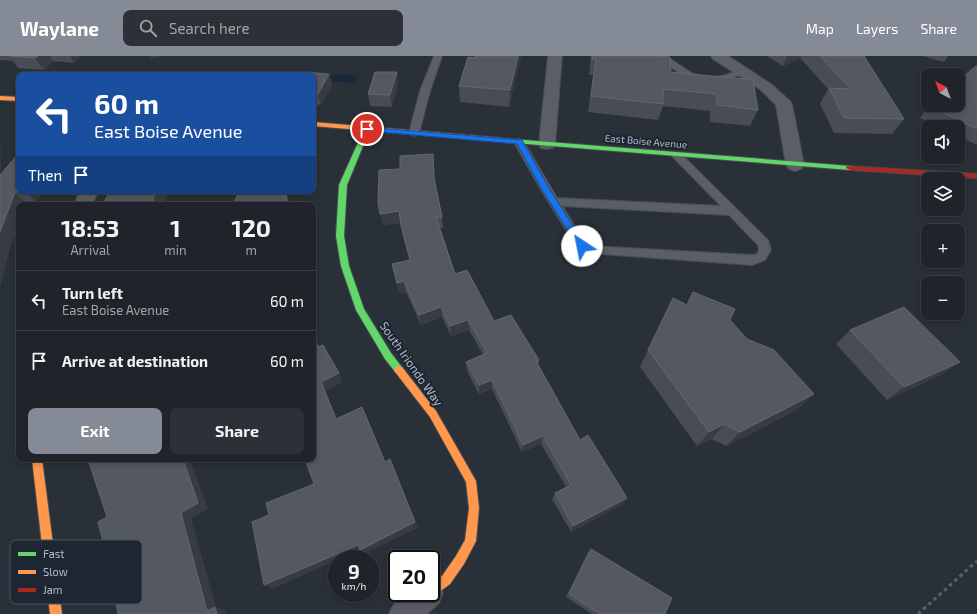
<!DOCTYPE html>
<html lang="en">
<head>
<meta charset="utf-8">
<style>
  body { margin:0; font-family:"Exo 2",sans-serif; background:#2d3036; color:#f1f3f6; height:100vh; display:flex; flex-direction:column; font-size:15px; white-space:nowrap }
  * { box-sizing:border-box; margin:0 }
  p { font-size:13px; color:#a2a4a8 }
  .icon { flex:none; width:22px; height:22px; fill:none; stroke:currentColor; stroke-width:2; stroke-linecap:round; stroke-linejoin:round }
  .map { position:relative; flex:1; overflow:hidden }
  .details { position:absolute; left:16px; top:146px; width:300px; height:260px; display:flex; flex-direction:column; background:#20242a; border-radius:8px; box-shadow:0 2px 6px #0003,0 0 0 1px #3d4147 }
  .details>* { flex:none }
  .top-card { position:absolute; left:16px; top:16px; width:300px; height:122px; border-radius:8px; box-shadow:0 2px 6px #0003,0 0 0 1px #3d4147; background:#1a4fa0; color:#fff; overflow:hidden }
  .needle { width:26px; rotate:319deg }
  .tools { position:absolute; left:921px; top:12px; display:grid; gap:8px }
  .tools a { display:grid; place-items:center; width:44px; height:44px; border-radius:8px; background:#20242a; box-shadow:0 2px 6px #0003,0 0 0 1px #3d4147; font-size:20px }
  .speed { position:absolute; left:328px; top:494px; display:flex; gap:8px; font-size:20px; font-weight:700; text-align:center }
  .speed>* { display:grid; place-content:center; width:52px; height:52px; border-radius:50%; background:#20242a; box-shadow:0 2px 6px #0003,0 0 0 1px #3d4147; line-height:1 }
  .speed small { font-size:10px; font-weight:400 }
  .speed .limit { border:2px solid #111; border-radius:6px; background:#fff; color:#111 }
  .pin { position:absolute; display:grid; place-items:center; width:34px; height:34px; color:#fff; margin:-17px; border:2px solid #fff; border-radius:50%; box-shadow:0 1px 4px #0007 }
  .me { position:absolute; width:44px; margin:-22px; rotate:326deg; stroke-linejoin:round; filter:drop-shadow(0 0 3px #0008) }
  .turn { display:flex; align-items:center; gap:14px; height:84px; padding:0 12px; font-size:18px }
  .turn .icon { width:52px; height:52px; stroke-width:2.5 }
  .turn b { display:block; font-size:28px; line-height:34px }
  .then { display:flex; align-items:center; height:38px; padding:0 12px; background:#0003; gap:8px; font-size:15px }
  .eta { display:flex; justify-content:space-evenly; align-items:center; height:68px; text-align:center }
  .eta b { font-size:24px; font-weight:700; line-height:28px }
  .cta { display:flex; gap:8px; margin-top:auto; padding:8px 12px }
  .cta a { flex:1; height:46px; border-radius:8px; background:#848b96; color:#fff; font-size:16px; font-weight:700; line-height:46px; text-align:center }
  .cta a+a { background:#2d3036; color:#f1f3f6 }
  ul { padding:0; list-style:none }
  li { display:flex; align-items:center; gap:12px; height:60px; padding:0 12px; border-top:1px solid #3d4147 }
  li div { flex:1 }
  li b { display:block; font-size:15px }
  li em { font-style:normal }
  header { display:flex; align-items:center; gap:24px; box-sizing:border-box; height:56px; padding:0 20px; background:#848b96; color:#fff }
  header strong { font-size:19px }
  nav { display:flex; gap:22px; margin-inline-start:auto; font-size:14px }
  .search { width:280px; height:36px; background:#2d3036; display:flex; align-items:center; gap:10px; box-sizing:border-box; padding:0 14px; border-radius:8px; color:#a2a4a8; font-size:15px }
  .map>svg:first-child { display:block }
  .water { fill:#19273c }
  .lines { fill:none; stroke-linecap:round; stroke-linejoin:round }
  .lane-casing { stroke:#484c55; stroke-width:2 }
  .street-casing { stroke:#484c55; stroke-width:2 }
  .fast-casing { stroke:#484c55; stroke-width:2 }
  .slow-casing { stroke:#484c55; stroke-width:2 }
  .jam-casing { stroke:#484c55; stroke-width:2 }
  .path { stroke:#5c6268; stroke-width:3; stroke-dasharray:3.5 3.5; stroke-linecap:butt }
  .lane { fill:#5a5e66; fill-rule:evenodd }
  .street { fill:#5a5e66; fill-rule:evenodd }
  .fast { fill:#63d668; fill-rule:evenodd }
  .slow { fill:#ff974d; fill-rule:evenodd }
  .jam { fill:#b3261e; fill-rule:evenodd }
  .wall { fill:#474c55 }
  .shaded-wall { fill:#373c44 }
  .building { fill:#535861; stroke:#626872 }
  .route { fill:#1a73e8; stroke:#114b97 }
  .labels { text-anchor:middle; stroke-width:4; stroke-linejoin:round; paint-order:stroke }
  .far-street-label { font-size:10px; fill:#b4bcc9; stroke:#1d2633 }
  .street-label { font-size:12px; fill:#b4bcc9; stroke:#1d2633 }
  .key { fill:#1d2633; stroke:#4a5360; stroke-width:1 }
  .key-label { font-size:11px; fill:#b4bcc9 }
</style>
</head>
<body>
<header>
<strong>Waylane</strong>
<div class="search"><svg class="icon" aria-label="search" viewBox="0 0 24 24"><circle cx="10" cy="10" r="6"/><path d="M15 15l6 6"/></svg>Search here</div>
<nav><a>Map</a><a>Layers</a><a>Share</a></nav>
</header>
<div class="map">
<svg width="977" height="558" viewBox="0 0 977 558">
  <rect width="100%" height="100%" fill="#2a3038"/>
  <!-- water -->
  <path class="water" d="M335,18L358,20L354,27L331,25L332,23H329L331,19Z"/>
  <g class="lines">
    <defs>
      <path id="lane" d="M434,0H442L430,35L419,77L414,80L411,79L409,77L420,35Z
        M656,0H666L693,18L708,22L726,19L743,12L747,15L733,22L718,26H699L678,16Z
        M519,83L524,86L557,142L721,150L671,99L672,97H680L768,184L771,194L765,204L752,209L587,197L578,193L541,134L514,86ZM562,150L729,159L758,189L759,194L757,198L752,199L592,190L586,187Z"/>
      <path id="street" d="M548,0H562L555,88L553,92L547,93L541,92L539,88Z
        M711,0H728L771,28L790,45L792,48L804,109L801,113L795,115L789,113L786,109L776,49L761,34L713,3Z
        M80,135H98L92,149H74Z
        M431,523L439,527L443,537L439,547L427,558H389C399,535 409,537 431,537Z"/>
      <path id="fast" d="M365,71H367L370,73L347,129L344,180L349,210L364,253L391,297L404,314L402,317L399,318L396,317L385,303L356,254L341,210L336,180L339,129Z
        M500,82L850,110L854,112L850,114L502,86L499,84Z"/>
      <path id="slow" d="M0,40L19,41V45L0,44Z
        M313,66L502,82L505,84L502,86L313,70Z
        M399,310L402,311L436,355L476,425L479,452L476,485L464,508L450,528L431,542L427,540L426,537H431V529L442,520L456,500L465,484L469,452L466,426L430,361L396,317L394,314L396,311Z
        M32,403H42L62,558H50Z"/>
      <path id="jam" d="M847,110L977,118V122L850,114L846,112Z"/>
    </defs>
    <!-- lane casing -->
    <use href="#lane" class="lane-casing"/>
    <!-- street casing -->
    <use href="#street" class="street-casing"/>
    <!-- fast casing -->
    <use href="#fast" class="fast-casing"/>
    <!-- slow casing -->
    <use href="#slow" class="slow-casing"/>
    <!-- jam casing -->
    <use href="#jam" class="jam-casing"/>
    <!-- path -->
    <path class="path" d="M918,558L977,505"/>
    <!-- lane -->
    <use href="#lane" class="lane"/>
    <!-- street -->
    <use href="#street" class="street"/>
    <!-- fast -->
    <use href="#fast" class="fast"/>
    <!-- slow -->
    <use href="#slow" class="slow"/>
    <!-- jam -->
    <use href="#jam" class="jam"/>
  </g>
  <!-- wall -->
  <path class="wall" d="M0,0H81L74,7L53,5L44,14L18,12L13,5L0,4Z
    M475,0H521L509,51L460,46L459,30Z
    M591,0H662L671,16L758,54L750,70L710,66V55L663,50L658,64L588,56L593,19H589Z
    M767,0H864L904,63L892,78L834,77L820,48L828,33L800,2L783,10Z
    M923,0H948L944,6Z
    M977,10V89L958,80V71H939L920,62L929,50Z
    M329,18L332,30L321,49L313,48V19Z
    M398,28L392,51L370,50L368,38Z
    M434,110L435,126L442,161L443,172H440L455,218L494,265L539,304L538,309L580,384L623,448L571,476L552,443L555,437L566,431L541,388L522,396L492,333L479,338L467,315L466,306L483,299L469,274L451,280L442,261L421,269L406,236L399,237L392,208L410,204L403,180L400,167L383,169L400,113Z
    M0,119L19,135H42L36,146L26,147L25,149H19V166L9,194L0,231Z
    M693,236L730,264L797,354L726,390L712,383L697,390L640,311L648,294L687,248Z
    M850,274L960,306L941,319L887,344L836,288Z
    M591,493L665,558H592L566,541L587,498Z"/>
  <!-- shaded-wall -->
  <path class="shaded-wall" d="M38,0H50L53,5L44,14L35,2Z
    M70,0H81L74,7Z
    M149,0H163L150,3Z
    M518,0H521L509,51L510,34Z
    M787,0H801L800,2L783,10Z
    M397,16L398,28L392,51L390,39Z
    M329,18L332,30L321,49L318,38Z
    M0,73L1,116H0Z
    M25,135H42L36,146Z
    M156,135H169L163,149H153V143Z
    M285,135H287L290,149H288Z
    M15,136L26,147L25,149H19V166L9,194L0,231V176Z
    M399,155L401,166L383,169L380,158Z
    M404,225L406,236L399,237L397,227Z
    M441,251L442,261L421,269L419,259Z
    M468,264L469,274L451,280L450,270Z
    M313,274L323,301L318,291L313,278Z
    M960,306L941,319L887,344L904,331Z
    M339,317L343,326L326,335L340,371L336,363L321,326Z
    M492,324V333L479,338V329Z
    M814,338L797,354L726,390L740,376Z
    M724,368L712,383L697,390L709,376Z
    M543,380L541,388L522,396L523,389Z
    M183,403H187L191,406L208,453L191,462L216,551L225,554L226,558H217L207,555L181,457Z
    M390,403L418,472L364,498L360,494L340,503H337V504L272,533L264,529Z
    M627,442L623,448L571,476L573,470Z"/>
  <!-- building -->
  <path class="building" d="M10,0H38L35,2Z
    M475,0H518L510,34L459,30L468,1L475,2Z
    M592,0H662L670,1L671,16L753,24L758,54L717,49L716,38L663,33V48L591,40L596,3H592Z
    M820,0H864L904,63L844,62L829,32L851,33Z
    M976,10H977V73L929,50L930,49H958V25Z
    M304,16L329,18L318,38L313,37V19H303Z
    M375,16H397L390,39L368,38Z
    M19,97V135H23L15,136L0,176V119Z
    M433,98L434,122L442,161H436L455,218L467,214L494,265L511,259L539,304L536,305L580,384L588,379L627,442L573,470L555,437L571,429L543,380L523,389L492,324L479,329L466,306L487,297L468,264L450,270L441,251L419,259L404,225L397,227L392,208L410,204L401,169L399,155L380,158L378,146L379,114L400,113V100Z
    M110,135H156L153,143V149H100L101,147L104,146Z
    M239,135H285L288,149H230L229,146L235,145Z
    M693,236L735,253L730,264L747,283L774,294L814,338L740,376L724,368L709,376L648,294L673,242L687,249Z
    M904,251L960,306L904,331L850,274Z
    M313,278L318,291L323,289L339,317L321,326L336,363L362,351L385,406L390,403L415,466L360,494L358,489L264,529L252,466L269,459L266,447L314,428L305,403H313Z
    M88,403H183L198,447L181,457L207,555L215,551L217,558H118L111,517L98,466L107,461Z
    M591,493L672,542L665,558H600L569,538Z"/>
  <!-- route -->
  <path class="route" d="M365,71L522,84L549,132L586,190L582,193L579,192L542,134L517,88L367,75L364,73Z"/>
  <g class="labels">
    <!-- far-street labels -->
    <g class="far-street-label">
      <text transform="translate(646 85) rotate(5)" y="4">East Boise Avenue</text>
    </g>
    <!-- street labels -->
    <g class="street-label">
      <text transform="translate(411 308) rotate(55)" y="4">South Iriondo Way</text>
    </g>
  </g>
  <!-- legend -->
  <rect x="10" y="484" width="132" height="64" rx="6" class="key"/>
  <rect x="18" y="496" width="18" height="4" fill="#63d668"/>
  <rect x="18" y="514" width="18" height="4" fill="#ff974d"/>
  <rect x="18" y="532" width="18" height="4" fill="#b3261e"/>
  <g class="key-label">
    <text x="43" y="502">Fast</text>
    <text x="43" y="520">Slow</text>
    <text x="43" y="538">Jam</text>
  </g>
</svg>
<div class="tools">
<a><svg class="needle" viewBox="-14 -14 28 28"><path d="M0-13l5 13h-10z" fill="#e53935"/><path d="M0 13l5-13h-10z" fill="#a2a4a8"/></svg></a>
<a><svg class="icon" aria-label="sound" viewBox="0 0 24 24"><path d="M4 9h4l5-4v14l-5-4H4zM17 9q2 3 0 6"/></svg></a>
<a><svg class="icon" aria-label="layers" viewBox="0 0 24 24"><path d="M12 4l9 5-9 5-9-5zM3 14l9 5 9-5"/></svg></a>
<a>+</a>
<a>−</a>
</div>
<div class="speed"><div>9<small>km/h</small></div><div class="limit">20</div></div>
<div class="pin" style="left:367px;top:73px;background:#d93025"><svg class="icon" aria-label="arrive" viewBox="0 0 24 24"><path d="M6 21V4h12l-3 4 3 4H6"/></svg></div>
<svg class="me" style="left:582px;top:190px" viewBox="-20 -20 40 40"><circle r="19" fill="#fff"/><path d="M0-13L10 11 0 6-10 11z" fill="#1a73e8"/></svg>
<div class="top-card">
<div class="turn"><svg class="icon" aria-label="left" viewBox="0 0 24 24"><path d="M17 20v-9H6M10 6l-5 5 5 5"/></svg><div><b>60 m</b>East Boise Avenue</div></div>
<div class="then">Then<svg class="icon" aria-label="arrive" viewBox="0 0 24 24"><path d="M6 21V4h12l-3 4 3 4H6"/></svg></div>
</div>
<section class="details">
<div class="eta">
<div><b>18:53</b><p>Arrival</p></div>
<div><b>1</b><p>min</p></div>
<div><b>120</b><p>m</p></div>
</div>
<ul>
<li><svg class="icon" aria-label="left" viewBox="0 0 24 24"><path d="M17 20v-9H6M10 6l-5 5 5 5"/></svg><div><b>Turn left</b><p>East Boise Avenue</p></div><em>60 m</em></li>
<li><svg class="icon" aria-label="arrive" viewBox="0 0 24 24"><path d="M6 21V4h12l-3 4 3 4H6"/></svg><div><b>Arrive at destination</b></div><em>60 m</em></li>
</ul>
<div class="cta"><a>Exit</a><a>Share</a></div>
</section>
</div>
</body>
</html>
